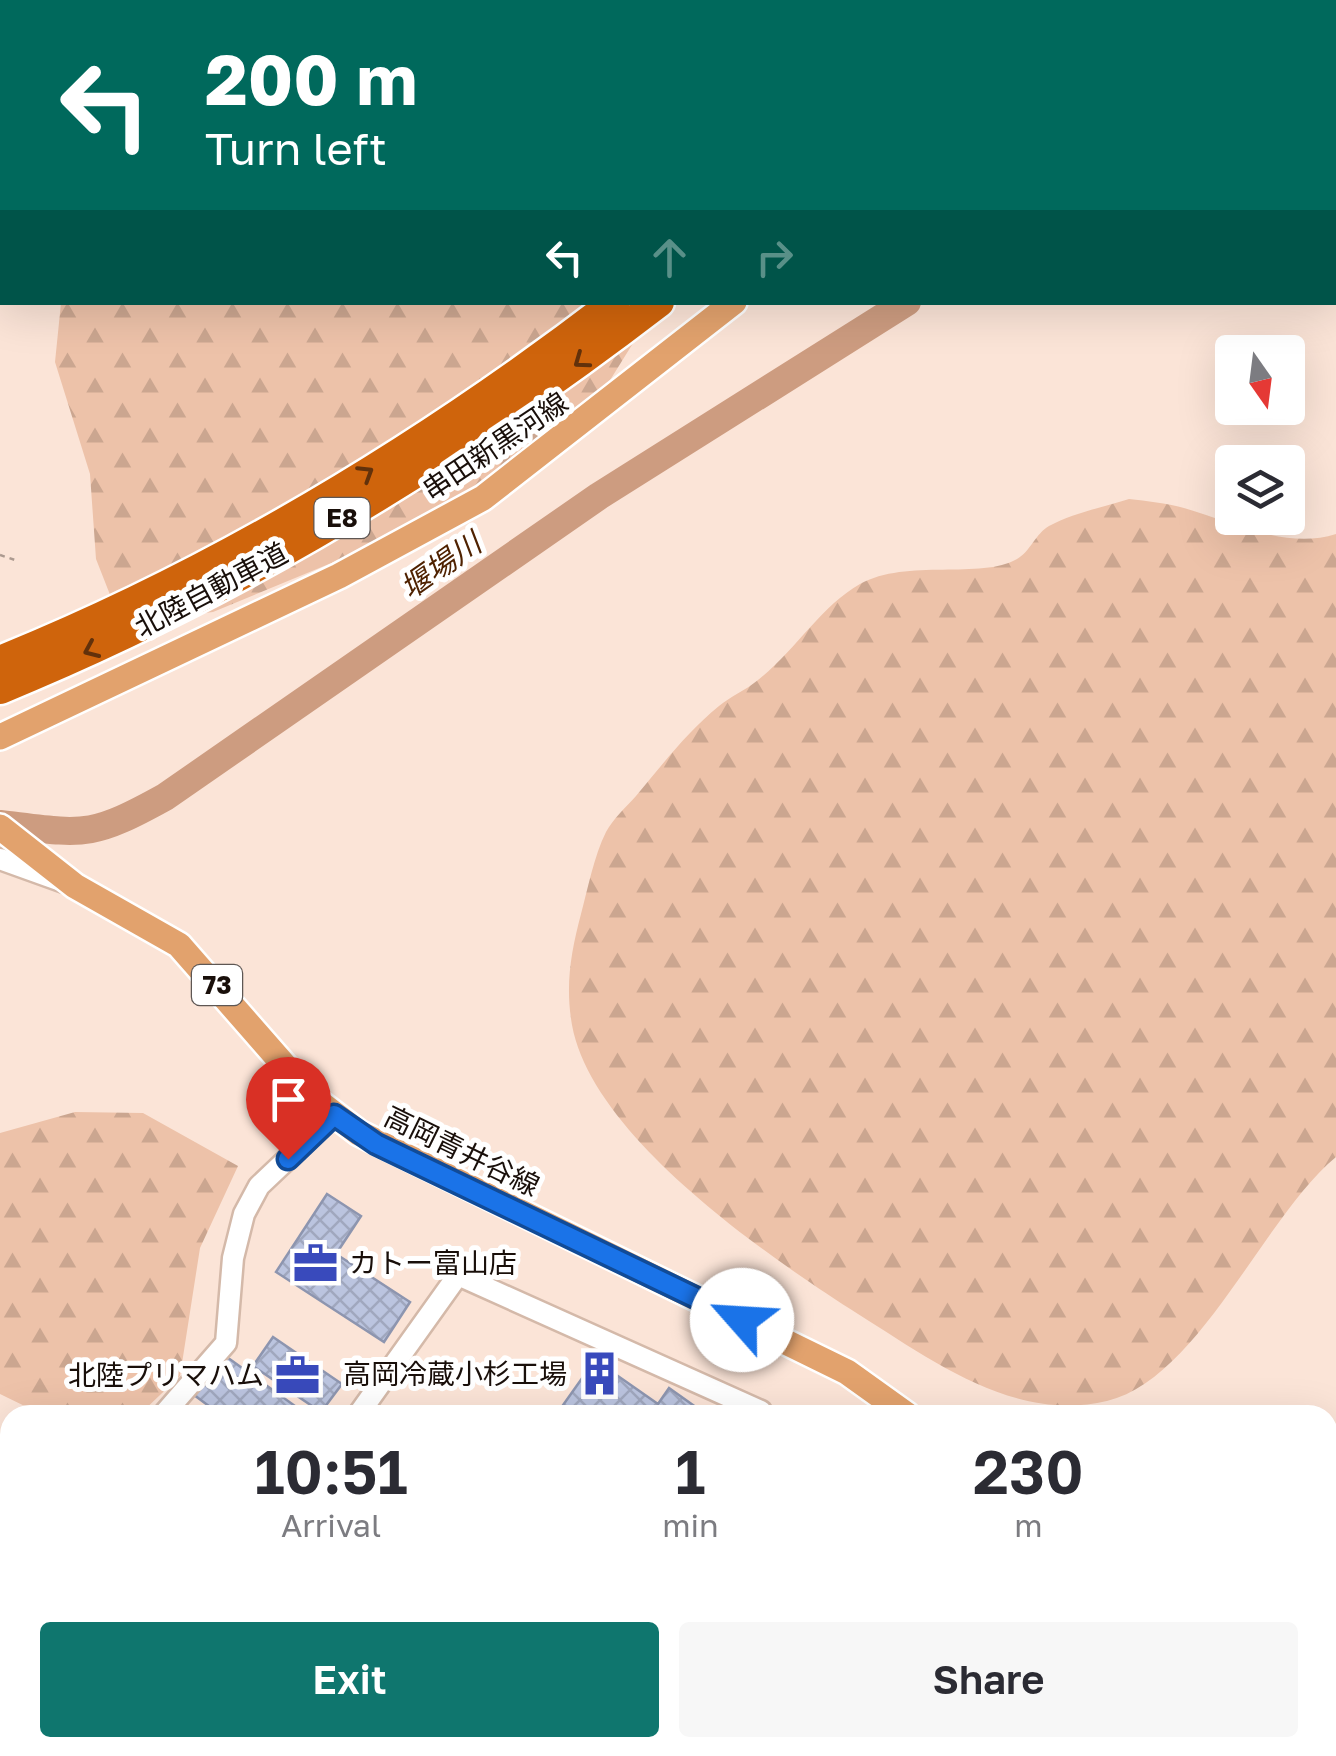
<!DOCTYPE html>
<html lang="en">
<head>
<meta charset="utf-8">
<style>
  body { margin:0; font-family:"Golos Text","Noto Sans JP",sans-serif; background:#f7f7f7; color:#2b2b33; height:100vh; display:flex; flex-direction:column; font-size:38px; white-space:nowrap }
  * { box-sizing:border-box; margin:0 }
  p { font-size:32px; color:#7c7c81 }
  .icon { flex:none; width:55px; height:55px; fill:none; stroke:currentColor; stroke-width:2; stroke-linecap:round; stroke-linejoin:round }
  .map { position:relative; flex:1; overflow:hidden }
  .sheet { position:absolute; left:0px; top:1405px; width:1338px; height:352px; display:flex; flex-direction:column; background:#fff; border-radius:30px 30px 0 0; box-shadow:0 10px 40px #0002 }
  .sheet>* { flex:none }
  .hud { position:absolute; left:0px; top:0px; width:1338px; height:305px; box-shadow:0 10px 40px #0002; background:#00695c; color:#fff; overflow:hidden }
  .needle { width:65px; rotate:166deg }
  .tools { position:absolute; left:1215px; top:335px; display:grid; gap:20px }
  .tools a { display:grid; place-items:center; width:90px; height:90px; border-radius:10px; background:#fff; box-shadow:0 10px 40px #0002; font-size:50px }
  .pin { position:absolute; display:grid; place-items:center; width:85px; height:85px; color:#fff; margin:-102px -42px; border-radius:50% 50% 50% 0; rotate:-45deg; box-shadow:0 0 10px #0007 }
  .pin .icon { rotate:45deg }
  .me { position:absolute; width:110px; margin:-55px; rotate:296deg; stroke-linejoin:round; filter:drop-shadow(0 0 8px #0008) }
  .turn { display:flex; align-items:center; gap:35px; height:210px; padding:0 40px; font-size:45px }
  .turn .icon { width:130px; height:130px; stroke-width:2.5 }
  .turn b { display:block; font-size:70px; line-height:85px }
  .lanes { display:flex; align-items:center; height:95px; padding:0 40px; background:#0003; justify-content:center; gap:50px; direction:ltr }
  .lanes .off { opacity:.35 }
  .eta { display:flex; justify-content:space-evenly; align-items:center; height:170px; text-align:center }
  .eta b { font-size:60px; font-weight:600; line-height:70px }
  .primary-button { display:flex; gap:20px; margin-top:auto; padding:20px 40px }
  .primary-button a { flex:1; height:115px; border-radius:10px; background:#0f766e; color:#fff; font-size:40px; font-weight:600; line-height:115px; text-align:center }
  .primary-button a+a { background:#f7f7f7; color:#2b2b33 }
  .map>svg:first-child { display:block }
  .forest { fill:url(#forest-firs) }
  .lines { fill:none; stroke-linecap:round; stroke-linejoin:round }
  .river { stroke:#cd9c80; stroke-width:28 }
  .building { fill:url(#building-cross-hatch); stroke:#8d95af; stroke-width:2.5 }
  .minor-casing { stroke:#d4b9a9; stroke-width:25 }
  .major-casing { stroke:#fff; stroke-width:30 }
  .highway-casing { stroke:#fff; stroke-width:35 }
  .path { stroke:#ac9a90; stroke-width:2.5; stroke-dasharray:5 5; stroke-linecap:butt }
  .minor { stroke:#fff; stroke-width:20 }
  .major { stroke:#e2a26d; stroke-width:25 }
  .highway { stroke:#cf640c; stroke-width:30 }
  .oneway { stroke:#62310b }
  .route-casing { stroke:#114b97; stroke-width:25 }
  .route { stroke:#1a73e8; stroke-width:18 }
  .labels { text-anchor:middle; stroke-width:10; stroke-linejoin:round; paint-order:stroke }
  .shield { fill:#fff; stroke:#5e5754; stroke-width:2.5 }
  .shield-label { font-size:25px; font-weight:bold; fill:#190f0a }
  .street-label { font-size:28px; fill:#190f0a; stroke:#fff }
  .poi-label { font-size:28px; fill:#190f0a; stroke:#fff; text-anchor:end }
  .water-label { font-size:30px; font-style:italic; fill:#4f2201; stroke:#fff }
</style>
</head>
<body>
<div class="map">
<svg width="1336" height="1756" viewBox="0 0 1336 1756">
  <defs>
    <pattern id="forest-firs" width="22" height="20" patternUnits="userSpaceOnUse" patternTransform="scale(2.5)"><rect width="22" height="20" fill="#edc2a9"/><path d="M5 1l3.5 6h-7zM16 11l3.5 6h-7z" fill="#cba690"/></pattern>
    <pattern id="building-cross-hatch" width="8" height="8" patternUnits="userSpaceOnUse" patternTransform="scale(2.5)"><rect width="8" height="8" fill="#bbc4df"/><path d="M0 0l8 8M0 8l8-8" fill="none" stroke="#a0a7be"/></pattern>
  </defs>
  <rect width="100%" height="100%" fill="#fbe4d7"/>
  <!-- forest -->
  <path class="forest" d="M75,0H641L642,2H76Z
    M61,303H658L594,406L450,514L213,612L156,619L116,610L96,559L90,474L55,362Z
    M1129,499C1147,501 1166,503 1184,508C1232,522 1286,550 1336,534V1157C1264,1216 1199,1379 1107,1401C1015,1423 933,1361 858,1314C767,1256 592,1136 572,1025C565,985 571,952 581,914C588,888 594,856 606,832C613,819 626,807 636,796C662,765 687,732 719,706C731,696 746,690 758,680C795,651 821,606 860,584C907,558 981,580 1017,559C1030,552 1036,533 1049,526C1073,513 1104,507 1129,499Z
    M75,1112L143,1113L238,1166L200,1248L180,1376L139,1415H43L0,1394V1133Z"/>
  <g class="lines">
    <!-- river -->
    <path class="river" d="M0,824C84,834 89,839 165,797L599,496L907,302"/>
  </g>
  <!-- building -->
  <path class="building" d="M327,1194L361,1216L336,1254L410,1302L384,1342L276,1272Z
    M273,1337L342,1384L321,1412L253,1366Z
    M224,1355L295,1406L289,1415H221L194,1395Z
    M595,1360L658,1404L669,1388L707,1415H556Z
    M0,1705L10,1712V1748H18L12,1756H0Z
    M203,1748H314L307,1756H197Z
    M645,1748H787L781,1756H658Z"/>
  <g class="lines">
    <defs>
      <path id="minor" d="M927,2L930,0
        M0,859L64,882
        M163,1415L226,1343L233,1258L244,1214L259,1186L334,1115
        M358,1415L458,1275L761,1411L759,1415
        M0,1505L10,1497
        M116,1756L122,1748
        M518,1756L524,1748"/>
      <path id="major" d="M1215,2L1217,0
        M0,737L339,576L483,498L734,302
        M0,827L75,886L179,945L312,1097L359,1133L847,1372L907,1415
        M1328,1725L1336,1730"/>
      <path id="highway" d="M968,2L971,0
        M1007,2L1009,0
        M0,661C220,572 427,446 615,302
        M0,689C237,592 456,458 659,302"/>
    </defs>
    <!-- minor casing -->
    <use href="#minor" class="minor-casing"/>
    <!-- major casing -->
    <use href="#major" class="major-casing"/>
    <!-- highway casing -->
    <use href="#highway" class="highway-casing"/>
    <!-- path -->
    <path class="path" d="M0,555L15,560"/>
    <!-- minor -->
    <use href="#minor" class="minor"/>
    <!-- major -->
    <use href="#major" class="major"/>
    <!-- highway -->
    <use href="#highway" class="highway"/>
  </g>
  <!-- one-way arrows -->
  <defs><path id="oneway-chevron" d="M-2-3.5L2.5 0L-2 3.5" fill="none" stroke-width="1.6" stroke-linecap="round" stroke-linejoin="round" transform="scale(2.5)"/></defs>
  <g class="oneway">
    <use href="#oneway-chevron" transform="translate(581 361) rotate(144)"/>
    <use href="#oneway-chevron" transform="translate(366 473) rotate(-32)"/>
    <use href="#oneway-chevron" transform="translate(91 650) rotate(156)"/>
  </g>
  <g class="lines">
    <defs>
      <path id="route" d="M288,1159L334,1115L376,1144L742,1320"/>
    </defs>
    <!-- route casing -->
    <use href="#route" class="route-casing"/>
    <!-- route -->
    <use href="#route" class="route"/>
  </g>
  <!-- icons -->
  <defs>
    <symbol id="office-bare" viewBox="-9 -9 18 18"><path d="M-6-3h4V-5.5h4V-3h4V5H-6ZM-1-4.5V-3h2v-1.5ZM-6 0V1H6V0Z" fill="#394abc" stroke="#fff" stroke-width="2.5" paint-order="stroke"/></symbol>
    <symbol id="building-bare" viewBox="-9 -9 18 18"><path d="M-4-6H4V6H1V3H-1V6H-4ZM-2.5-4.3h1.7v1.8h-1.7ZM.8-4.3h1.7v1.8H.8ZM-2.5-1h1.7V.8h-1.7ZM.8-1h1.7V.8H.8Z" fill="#394abc" stroke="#fff" stroke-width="2.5" paint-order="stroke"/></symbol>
  </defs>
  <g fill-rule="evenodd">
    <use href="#office-bare" x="284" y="1232" width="63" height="63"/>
    <use href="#building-bare" x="568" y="1342" width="63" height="63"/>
    <use href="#office-bare" x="266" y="1344" width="63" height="63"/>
  </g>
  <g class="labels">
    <!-- shield labels -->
    <g class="shield">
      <rect x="314.5" y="498" width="55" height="40" rx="8"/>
      <rect x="192" y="965" width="50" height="40" rx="8"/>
    </g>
    <g class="shield-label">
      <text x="342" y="527">E8</text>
      <text x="217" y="994">73</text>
    </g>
    <!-- street labels -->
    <g class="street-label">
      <text transform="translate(495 446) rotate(-34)" y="10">串田新黒河線</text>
      <text transform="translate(211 590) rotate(-28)" y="10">北陸自動車道</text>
      <text transform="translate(462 1151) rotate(26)" y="10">高岡青井谷線</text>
    </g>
    <!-- poi labels -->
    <g class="poi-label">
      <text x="349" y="1273" text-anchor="start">カトー富山店</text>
      <text x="567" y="1384">高岡冷蔵小杉工場</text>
      <text x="264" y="1385">北陸プリマハム</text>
    </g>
    <!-- water labels -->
    <g class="water-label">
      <text transform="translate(441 566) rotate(-35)" y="10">堰場川</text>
    </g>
  </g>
</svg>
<div class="tools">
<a><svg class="needle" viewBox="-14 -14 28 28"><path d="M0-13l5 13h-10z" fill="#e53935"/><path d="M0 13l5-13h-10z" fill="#7c7c81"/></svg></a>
<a><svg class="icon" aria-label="layers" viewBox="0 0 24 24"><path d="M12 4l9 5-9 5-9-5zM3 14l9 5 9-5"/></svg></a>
</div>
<div class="pin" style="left:288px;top:1159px;background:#d93025"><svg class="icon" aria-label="arrive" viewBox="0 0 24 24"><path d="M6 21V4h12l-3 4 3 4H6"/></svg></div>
<svg class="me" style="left:742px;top:1320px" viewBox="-20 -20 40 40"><circle r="19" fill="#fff"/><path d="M0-13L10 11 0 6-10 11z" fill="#1a73e8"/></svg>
<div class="hud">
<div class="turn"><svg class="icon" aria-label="left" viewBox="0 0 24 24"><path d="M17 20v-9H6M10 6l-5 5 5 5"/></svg><div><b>200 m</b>Turn left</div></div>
<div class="lanes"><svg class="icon" aria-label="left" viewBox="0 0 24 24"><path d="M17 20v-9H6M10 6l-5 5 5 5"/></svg><svg class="icon off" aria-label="ahead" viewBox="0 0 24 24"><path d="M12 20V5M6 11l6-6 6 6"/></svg><svg class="icon off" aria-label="right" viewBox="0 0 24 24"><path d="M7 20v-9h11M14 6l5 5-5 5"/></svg></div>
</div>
<section class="sheet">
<div class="eta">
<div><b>10:51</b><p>Arrival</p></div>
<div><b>1</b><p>min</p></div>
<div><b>230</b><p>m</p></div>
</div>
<div class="primary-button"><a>Exit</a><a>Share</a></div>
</section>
</div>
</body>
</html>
